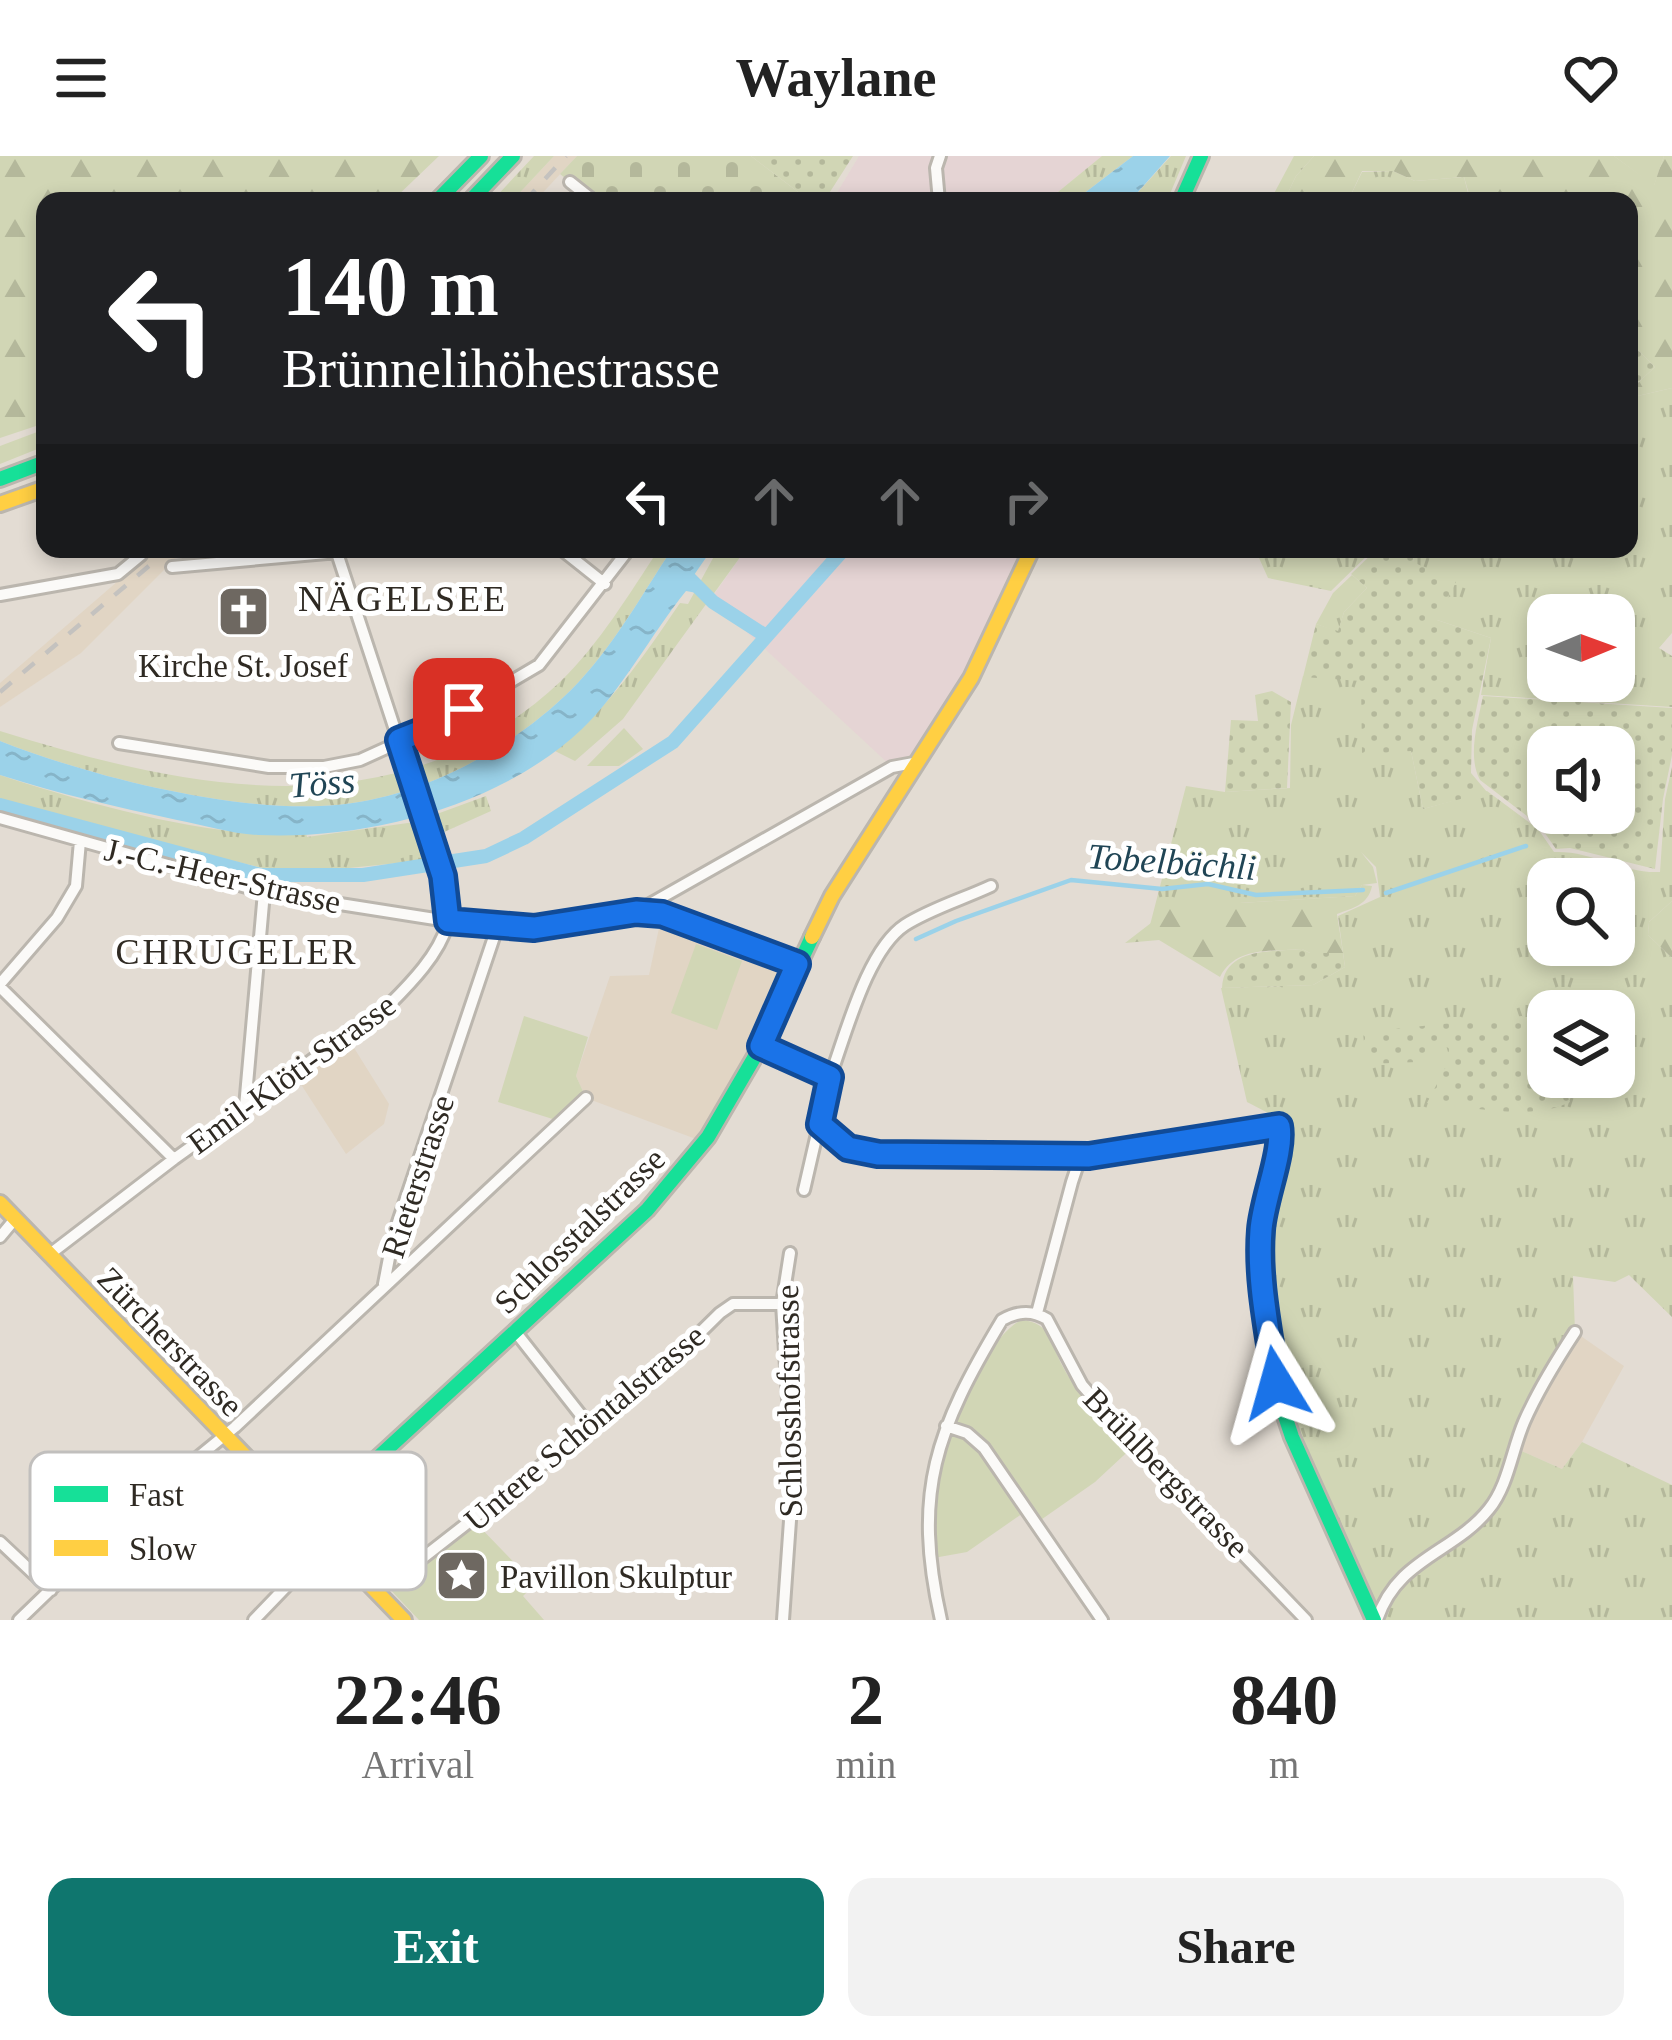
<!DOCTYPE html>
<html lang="en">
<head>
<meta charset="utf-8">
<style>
  body { margin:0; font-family:"Times New Roman",serif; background:#f2f2f2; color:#222; height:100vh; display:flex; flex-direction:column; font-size:45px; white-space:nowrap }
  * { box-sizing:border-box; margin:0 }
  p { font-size:39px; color:#767676 }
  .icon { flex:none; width:66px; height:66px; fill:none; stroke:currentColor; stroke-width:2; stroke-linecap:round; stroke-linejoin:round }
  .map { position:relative; height:1464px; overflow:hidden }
  .side { display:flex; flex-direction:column; background:#fff; flex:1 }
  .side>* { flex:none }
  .top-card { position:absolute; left:36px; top:36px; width:1602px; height:366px; border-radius:24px; box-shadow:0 6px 18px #0003; background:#202124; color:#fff; overflow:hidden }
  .needle { width:78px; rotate:89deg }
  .fabs { position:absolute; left:1527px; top:438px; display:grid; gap:24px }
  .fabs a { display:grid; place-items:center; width:108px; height:108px; border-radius:24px; background:#fff; box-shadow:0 6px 18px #0003; font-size:60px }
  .pin { position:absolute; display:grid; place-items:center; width:102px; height:102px; color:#fff; margin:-51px; border-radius:24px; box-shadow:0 6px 18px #0006 }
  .me { position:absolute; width:132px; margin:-66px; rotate:352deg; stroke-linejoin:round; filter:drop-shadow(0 0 9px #0008) }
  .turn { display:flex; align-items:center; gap:42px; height:252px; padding:0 48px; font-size:54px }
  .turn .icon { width:156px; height:156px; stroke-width:2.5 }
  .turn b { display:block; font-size:84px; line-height:102px }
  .lanes { display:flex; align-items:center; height:114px; padding:0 48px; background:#0003; justify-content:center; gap:60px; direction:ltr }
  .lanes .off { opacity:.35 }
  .eta { display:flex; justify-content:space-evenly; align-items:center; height:204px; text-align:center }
  .eta b { font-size:72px; font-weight:800; line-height:84px }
  .action { display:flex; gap:24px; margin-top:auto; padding:24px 48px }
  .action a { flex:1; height:138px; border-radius:24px; background:#0f766e; color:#fff; font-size:48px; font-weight:800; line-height:138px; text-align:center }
  .action a+a { background:#f2f2f2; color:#222 }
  header { display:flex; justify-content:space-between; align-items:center; height:156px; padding:0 48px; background:#fff; font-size:54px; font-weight:800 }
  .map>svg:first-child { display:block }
  .built { fill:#e1d5c4 }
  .industrial { fill:#e5d4d4 }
  .grass { fill:url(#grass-tufts); fill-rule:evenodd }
  .forest { fill:url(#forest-firs) }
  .cemetery { fill:url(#cemetery-stones) }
  .park { fill:#d1d6b5 }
  .garden { fill:url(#garden-dots); fill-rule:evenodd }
  .water { fill:url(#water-ripples) }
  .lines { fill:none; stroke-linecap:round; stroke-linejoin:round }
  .stream { stroke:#9bd2e9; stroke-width:4.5 }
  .canal { stroke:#9bd2e9; stroke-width:14 }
  .street-casing { stroke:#bbb6ae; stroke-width:16 }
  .fast-casing { stroke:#bbb6ae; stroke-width:20 }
  .slow-casing { stroke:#bbb6ae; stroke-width:20 }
  .street { stroke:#fbfaf8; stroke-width:10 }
  .fast { stroke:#16e098; stroke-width:14 }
  .slow { stroke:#ffcf43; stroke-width:14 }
  .rail { stroke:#c4c2bf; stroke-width:4.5; stroke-dasharray:15 15; stroke-linecap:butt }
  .route-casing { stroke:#114b97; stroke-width:30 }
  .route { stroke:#1a73e8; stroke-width:21 }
  .labels { text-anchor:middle; stroke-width:10; stroke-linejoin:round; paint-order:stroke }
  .poi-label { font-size:33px; fill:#2f2a23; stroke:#fff }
  .street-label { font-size:33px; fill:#2f2a23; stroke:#fff }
  .neighbourhood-label { font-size:36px; letter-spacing:3px; fill:#2f2a23; stroke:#fff }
  .water-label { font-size:36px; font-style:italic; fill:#204555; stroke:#fff }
  .key { fill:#fff; stroke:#c1bfbd; stroke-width:3 }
  .key-label { font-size:33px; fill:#2f2a23 }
</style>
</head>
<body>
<header><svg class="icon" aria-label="menu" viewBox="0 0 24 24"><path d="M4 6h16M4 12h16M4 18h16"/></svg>Waylane<svg class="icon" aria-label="heart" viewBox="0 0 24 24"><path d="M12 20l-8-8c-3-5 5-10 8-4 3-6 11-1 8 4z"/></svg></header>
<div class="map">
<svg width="1672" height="1464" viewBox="0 0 1672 1464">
  <defs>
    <pattern id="grass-tufts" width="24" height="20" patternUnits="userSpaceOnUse" patternTransform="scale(3)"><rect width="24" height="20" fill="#d1d6b5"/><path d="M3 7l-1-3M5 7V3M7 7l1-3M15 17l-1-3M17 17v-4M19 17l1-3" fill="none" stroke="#b4b89b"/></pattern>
    <pattern id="forest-firs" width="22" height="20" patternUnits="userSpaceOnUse" patternTransform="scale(3)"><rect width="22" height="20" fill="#d1d6b5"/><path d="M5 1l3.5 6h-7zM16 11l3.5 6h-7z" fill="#b4b89b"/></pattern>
    <pattern id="cemetery-stones" width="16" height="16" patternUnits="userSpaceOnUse" patternTransform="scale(3)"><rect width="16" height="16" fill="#d1d6b5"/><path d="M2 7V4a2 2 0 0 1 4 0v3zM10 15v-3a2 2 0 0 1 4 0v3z" fill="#b4b89b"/></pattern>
    <pattern id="garden-dots" width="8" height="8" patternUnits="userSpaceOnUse" patternTransform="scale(3)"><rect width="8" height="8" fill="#d1d6b5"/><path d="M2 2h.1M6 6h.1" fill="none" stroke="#b4b89b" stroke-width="1.8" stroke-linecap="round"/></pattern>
    <pattern id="water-ripples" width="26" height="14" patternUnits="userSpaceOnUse" patternTransform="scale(3)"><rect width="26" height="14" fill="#9bd2e9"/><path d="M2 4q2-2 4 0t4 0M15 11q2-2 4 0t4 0" fill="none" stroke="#86b4c8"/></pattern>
  </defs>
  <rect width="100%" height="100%" fill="#e3dcd3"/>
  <!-- built -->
  <path class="built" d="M554,0H577L535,45H512Z
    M155,393H185L81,497L0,551V527Z
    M662,758L797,808L704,986L586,942L576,920L610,820L649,819Z
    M346,879L389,948L384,968L346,998L293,916Z
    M1575,1176L1624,1210L1582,1286L1562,1313L1515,1292Z"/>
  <!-- industrial -->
  <path class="industrial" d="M859,0H1102L1047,45H832Z
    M746,393H1026L961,539L919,606L892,611L711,443Z"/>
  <!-- grass -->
  <path class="grass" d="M534,0H554L512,45H492Z
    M1102,0H1133L1074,45H1047Z
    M1171,0H1186L1167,45H1130Z
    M1294,0H1314L1296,20L1284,45H1270Z
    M1614,0H1664L1654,30Z
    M1393,15L1415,25L1464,21L1470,45H1348L1362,16Z
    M1672,232V477L1659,492L1672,500V551L1481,539L1491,482L1437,464L1413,406L1416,393H1629V242ZM1548,459H1614V525H1548Z
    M45,273V290L0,308V290Z
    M659,393H672C641,440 612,493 571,534C507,597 412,647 320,650C225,654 89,620 0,585V575C191,635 399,678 561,525C600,487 629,438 659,393Z
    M718,393H746L623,563L575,605L555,595C609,552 641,504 680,447L688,448Z
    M1255,393H1374L1331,435L1268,422Z
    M1352,419L1367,432L1344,456L1338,476L1316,468L1333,437Z
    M1303,520L1361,524L1411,595L1423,653L1487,635L1538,673L1554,696C1591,694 1624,718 1660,716L1665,643L1672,611V745L1649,766L1648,779L1672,802V1161L1629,1119L1615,1126L1573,1120L1575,1176L1515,1292L1562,1313L1582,1286L1672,1329V1464H1374L1292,1281L1260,1106L1281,981L1276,961L1247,946L1221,832L1313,829L1345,811L1338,760L1380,741L1376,711L1361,696L1373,711L1377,727L1362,729L1355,740L1240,747L1150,769L1186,630L1225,636L1290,632L1291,569ZM1548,723H1614V789H1548ZM1548,855H1614V921H1548Z
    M0,619C85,647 217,685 306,677L307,681L415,666L486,640L491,655L424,685L428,704L289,718L39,660L0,646Z"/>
  <!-- forest -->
  <path class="forest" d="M0,0H439L392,45H45V267L0,282Z
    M1314,0H1614L1654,29L1664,0H1672V232L1629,242V235L1655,211L1629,185V45H1471L1464,21L1415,25L1393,15H1362L1348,45H1284L1296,20Z
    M1362,729L1372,730C1368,749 1353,752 1337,758L1343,797H1310L1302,793C1271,796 1236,790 1220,821L1159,784L1125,787L1173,750L1225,739L1240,747L1355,740Z
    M1672,745V802L1648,779L1649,766Z"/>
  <!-- cemetery -->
  <path class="cemetery" d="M577,0H751L810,45H594L560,18Z"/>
  <!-- park -->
  <path class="park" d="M624,572L643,593L619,610H587Z
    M696,788L742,805L717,874L671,857Z
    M524,860L588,881L576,920L586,942L559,965L498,946Z
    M1022,1164C1052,1167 1051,1189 1063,1211C1080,1244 1110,1263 1137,1287L1095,1326L1035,1368L1026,1355L967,1396L928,1403C927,1372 935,1300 946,1270C954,1247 1000,1171 1022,1164Z
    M473,1364L535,1428L523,1440L544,1464H419L386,1429Z"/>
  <!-- garden -->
  <path class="garden" d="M751,0H853L828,39L810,45Z
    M1629,185L1655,211L1629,235Z
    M1377,393H1416L1413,406L1456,426L1437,464L1491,482L1472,574L1471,617L1487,636L1423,653L1411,595L1362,598L1361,525L1303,521L1316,468L1338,475L1344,456L1367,432L1351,418Z
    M1272,535L1291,546L1287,632L1225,636L1231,564L1258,565L1255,539Z
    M1483,540L1672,552V599L1663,643L1655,713L1570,692L1556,693L1540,670L1480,624C1467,600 1478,566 1483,540ZM1548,591H1614V657H1548Z
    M1302,793L1310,797H1343L1345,811L1313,829L1222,832C1224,791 1271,796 1302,793Z
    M1522,860L1548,903V921H1559L1570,946C1531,966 1469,950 1427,947L1450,903L1446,889L1417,906L1366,908L1363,876Z"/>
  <!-- water -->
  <path class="water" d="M1133,0H1170L1130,45H1074Z
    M672,393H712L694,419L700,431L697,437L686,435C652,477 620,537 582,573C500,650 368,684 258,679C232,678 204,669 177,664C117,651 59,638 0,619V585C89,620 225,654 320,650C412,647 507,597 571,534C612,493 641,440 672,393Z"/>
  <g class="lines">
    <!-- stream -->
    <path class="stream" d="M1386,737L1526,690
      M916,783L956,765L1071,724L1162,733L1208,728L1256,739L1363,734"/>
    <!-- canal -->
    <path class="canal" d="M689,422L713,446L766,480
      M0,649L261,719H363L486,700L524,682L673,586L844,393"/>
    <defs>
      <path id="street" d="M570,26L594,45
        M939,45L936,12L940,0
        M561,393L605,428
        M172,411L338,396
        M0,439L118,418L141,399
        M119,587L269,611H324L360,604L437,569L539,509L629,393
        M0,662L264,736L473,769L534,772L636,756L892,611L919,606
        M639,756L671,759L797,808
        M0,828L57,762L76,730L80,685
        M0,831L174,1003
        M761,890L830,921L804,1034
        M830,921C846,878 867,794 905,769C930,753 963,743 991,730
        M245,951L264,736
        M0,1081L15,1063
        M50,1098L174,1003L390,848C411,827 439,798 447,769C451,753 446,736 443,720L337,397
        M384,1128L393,1081L497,772
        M1037,1157L1072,1026L1077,1011L1089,1000
        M514,1174L580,1258L587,1274
        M946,1270L967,1277L984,1292L1102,1464
        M0,1386L51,1434
        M397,1422L656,1220L720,1157L733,1148H782
        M19,1464L131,1356L235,1271L586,942
        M254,1464L328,1387
        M783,1464L793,1322L782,1148L790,1097
        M941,1464C912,1336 936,1274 1002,1164C1018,1155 1032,1154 1047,1163L1082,1229L1095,1244L1306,1464
        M1377,1464C1397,1402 1454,1397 1489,1353C1508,1330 1512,1294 1524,1266C1538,1234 1556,1205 1575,1176"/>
      <path id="fast" d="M437,45L481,0
        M470,45L513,0
        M1181,45L1201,0
        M0,323L45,306
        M820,967L838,986L863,997L1089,1000L1279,970V990L1263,1048L1260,1106L1280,1245L1292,1281L1374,1464
        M308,1366L647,1054L708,981L761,890L812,781"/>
      <path id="slow" d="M0,348L45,332
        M812,781L832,740L971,522L1032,393
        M0,1047L404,1464"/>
    </defs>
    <!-- street casing -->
    <use href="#street" class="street-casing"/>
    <!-- fast casing -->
    <use href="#fast" class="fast-casing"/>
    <!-- slow casing -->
    <use href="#slow" class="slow-casing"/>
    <!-- street -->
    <use href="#street" class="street"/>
    <!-- fast -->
    <use href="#fast" class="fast"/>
    <!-- slow -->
    <use href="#slow" class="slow"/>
    <!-- rail -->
    <path class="rail" d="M525,45L566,0
      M0,536L169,393"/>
  </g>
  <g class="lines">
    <defs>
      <path id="route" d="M464,553L437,569L399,584L443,720L448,765L534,772L636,756L662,758L797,808L761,890L830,921L820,968L848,992L878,998L1089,1000L1279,970C1284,995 1263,1044 1261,1074C1257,1124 1269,1177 1276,1227"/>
    </defs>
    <!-- route casing -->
    <use href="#route" class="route-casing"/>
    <!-- route -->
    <use href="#route" class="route"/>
  </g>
  <!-- icons -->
  <defs>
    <symbol id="church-square" viewBox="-11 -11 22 22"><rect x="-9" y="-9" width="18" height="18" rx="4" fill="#6e6861" stroke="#fff"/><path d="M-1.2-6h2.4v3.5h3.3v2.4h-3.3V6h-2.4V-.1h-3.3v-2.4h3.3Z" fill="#fff"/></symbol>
    <symbol id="sight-square" viewBox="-11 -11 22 22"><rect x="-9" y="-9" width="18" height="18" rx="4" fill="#6e6861" stroke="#fff"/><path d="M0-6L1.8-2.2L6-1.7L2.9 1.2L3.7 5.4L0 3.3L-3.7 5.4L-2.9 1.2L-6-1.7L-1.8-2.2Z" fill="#fff"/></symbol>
  </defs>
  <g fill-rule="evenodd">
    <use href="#church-square" x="214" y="426" width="59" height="59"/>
    <use href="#sight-square" x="432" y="1390" width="59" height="59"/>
  </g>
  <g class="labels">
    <!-- poi labels -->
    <g class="poi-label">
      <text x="243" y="521">Kirche St. Josef</text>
      <text x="500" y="1432" text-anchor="start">Pavillon Skulptur</text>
    </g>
    <!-- street labels -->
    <g class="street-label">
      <text transform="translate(223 719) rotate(13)" y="12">J.-C.-Heer-Strasse</text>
      <text transform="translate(291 917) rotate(-36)" y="12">Emil-Klöti-Strasse</text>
      <text transform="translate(417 1020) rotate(-72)" y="12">Rieterstrasse</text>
      <text transform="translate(579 1074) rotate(-44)" y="12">Schlosstalstrasse</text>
      <text transform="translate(171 1185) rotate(46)" y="12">Zürcherstrasse</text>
      <text transform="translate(788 1245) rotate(-91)" y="12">Schlosshofstrasse</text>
      <text transform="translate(584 1271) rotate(-40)" y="12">Untere Schöntalstrasse</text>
      <text transform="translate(1167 1316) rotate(46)" y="12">Brühlbergstrasse</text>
    </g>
    <!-- neighbourhood labels -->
    <g class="neighbourhood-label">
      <text x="403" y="455">NÄGELSEE</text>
      <text x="237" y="808">CHRUGELER</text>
    </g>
    <!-- water labels -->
    <g class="water-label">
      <text transform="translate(322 626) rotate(-5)" y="13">Töss</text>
      <text transform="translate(1172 705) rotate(4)" y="13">Tobelbächli</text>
    </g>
  </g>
  <!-- legend -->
  <rect x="30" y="1296" width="396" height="138" rx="18" class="key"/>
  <rect x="54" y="1330" width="54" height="16" fill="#16e098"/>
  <rect x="54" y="1384" width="54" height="16" fill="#ffcf43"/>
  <g class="key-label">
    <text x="129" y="1350">Fast</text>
    <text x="129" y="1404">Slow</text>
  </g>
</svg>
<div class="fabs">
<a><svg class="needle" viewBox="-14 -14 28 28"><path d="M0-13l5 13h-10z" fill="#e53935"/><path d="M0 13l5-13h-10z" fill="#767676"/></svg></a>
<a><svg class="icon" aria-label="sound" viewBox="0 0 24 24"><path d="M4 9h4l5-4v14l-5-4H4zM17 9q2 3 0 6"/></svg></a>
<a><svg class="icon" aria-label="search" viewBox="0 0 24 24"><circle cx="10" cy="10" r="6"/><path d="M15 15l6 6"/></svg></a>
<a><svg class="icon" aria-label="layers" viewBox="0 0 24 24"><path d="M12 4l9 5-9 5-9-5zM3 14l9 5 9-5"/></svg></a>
</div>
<div class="pin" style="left:464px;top:553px;background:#d93025"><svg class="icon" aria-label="arrive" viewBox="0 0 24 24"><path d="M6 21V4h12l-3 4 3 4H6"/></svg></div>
<svg class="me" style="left:1276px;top:1227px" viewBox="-20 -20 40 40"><path d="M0-17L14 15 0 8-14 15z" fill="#1a73e8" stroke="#fff" stroke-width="4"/></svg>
<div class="top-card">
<div class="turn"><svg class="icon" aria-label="left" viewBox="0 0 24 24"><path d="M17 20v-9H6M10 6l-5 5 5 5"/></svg><div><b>140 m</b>Brünnelihöhestrasse</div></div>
<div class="lanes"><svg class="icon" aria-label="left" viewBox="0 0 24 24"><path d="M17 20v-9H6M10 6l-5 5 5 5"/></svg><svg class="icon off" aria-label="ahead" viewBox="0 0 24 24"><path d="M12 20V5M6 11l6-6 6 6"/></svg><svg class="icon off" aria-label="ahead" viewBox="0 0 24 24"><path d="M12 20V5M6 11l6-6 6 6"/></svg><svg class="icon off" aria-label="right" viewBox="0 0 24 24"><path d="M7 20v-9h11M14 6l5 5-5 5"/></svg></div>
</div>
</div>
<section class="side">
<div class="eta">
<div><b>22:46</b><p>Arrival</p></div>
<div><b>2</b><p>min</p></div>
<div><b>840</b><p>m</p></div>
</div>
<div class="action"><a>Exit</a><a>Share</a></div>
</section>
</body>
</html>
